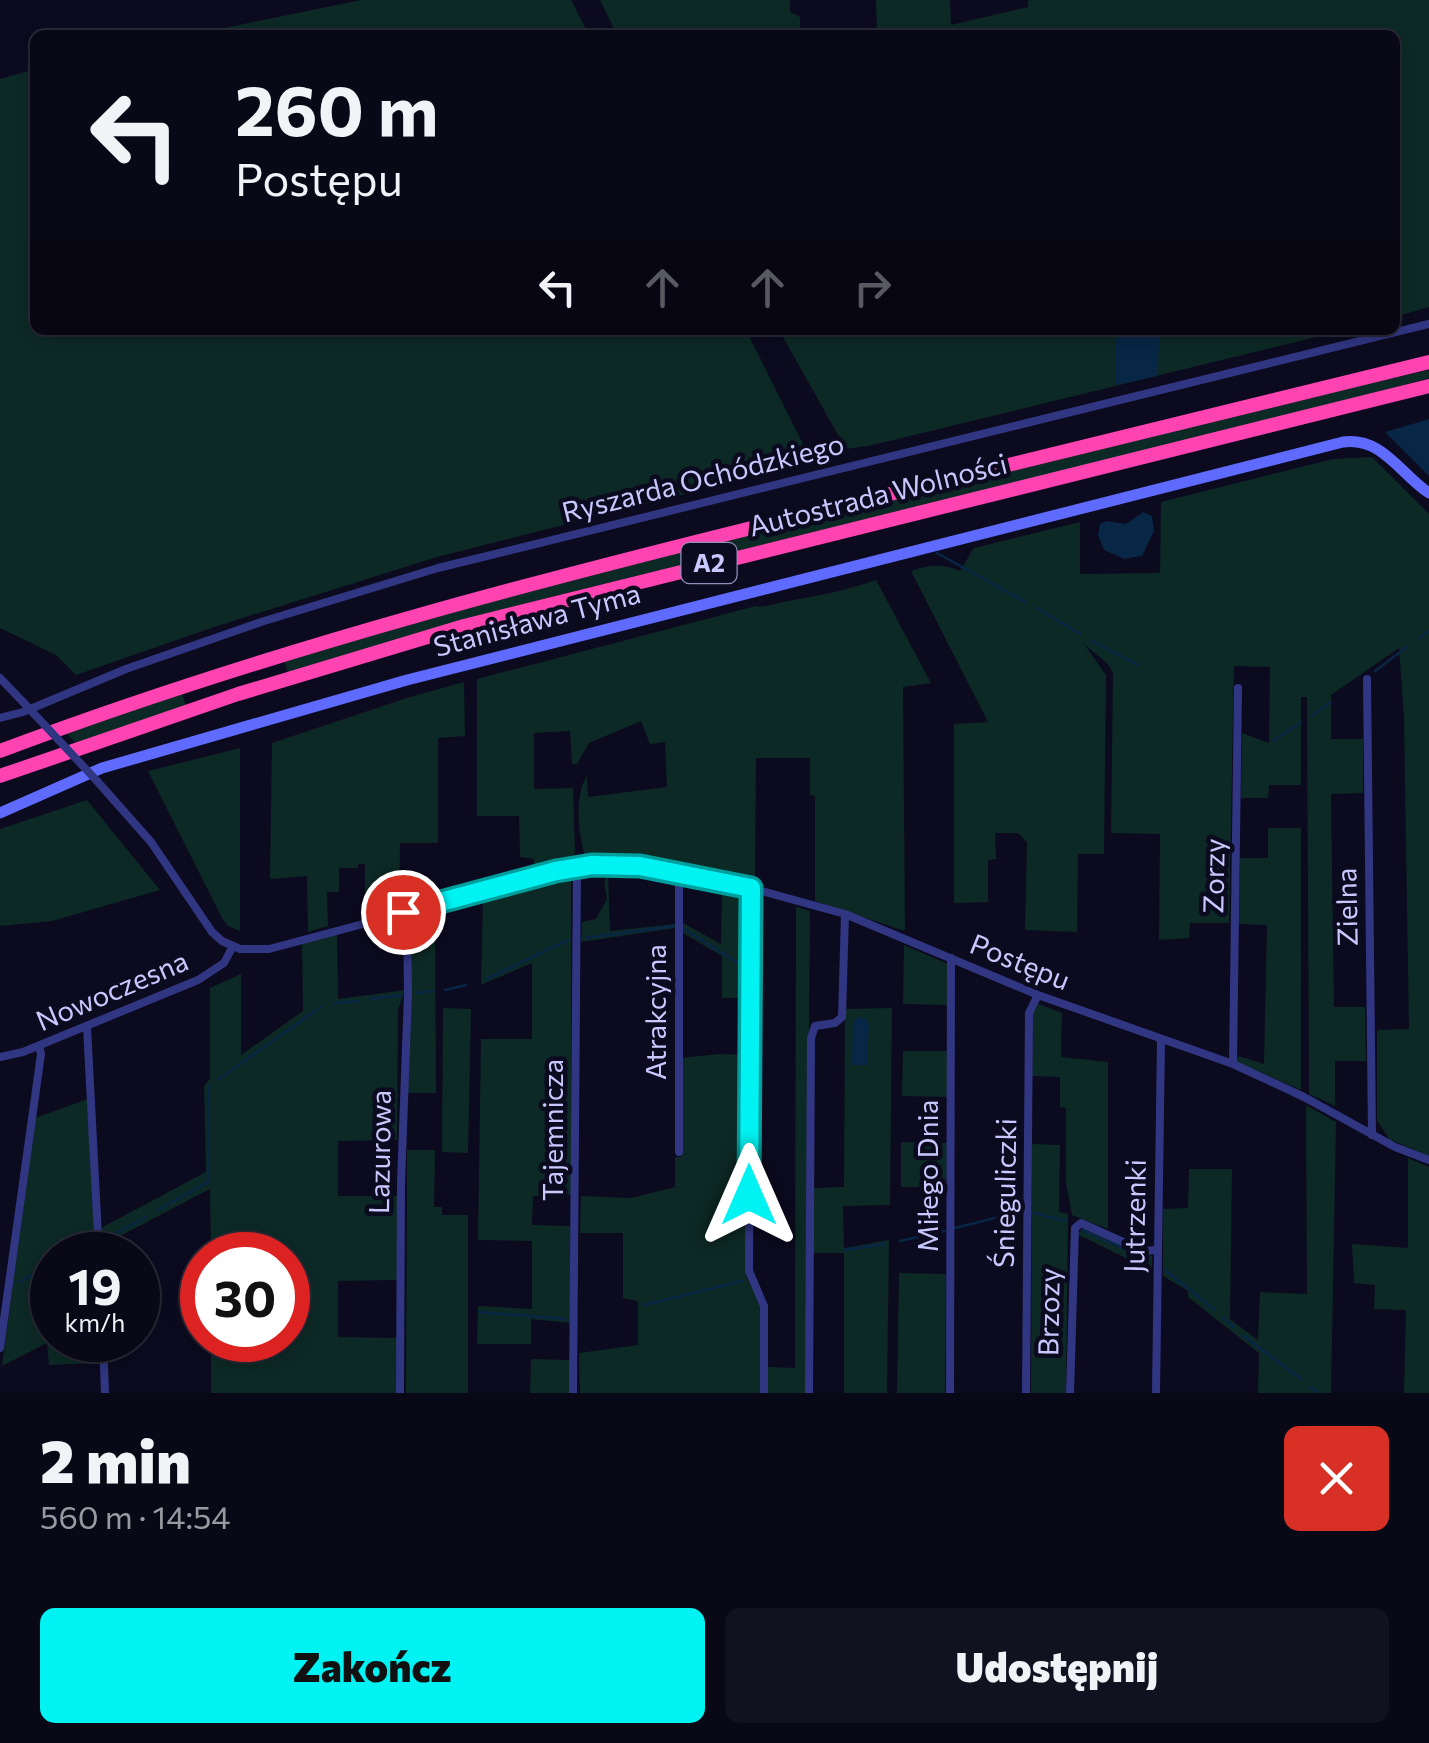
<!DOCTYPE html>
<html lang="pl">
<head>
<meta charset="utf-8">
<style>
  body { margin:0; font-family:Commissioner,sans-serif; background:#121120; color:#f1f3f6; height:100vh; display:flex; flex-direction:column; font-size:38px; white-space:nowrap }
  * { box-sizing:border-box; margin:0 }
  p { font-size:32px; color:#999aa1 }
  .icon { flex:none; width:55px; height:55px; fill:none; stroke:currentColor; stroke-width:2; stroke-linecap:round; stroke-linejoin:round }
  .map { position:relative; height:1393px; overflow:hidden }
  .panel { display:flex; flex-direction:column; background:#090817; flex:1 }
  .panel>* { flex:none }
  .guide { position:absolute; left:30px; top:30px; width:1370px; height:305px; border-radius:15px; box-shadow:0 5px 15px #0003,0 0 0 2px #292936; background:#090817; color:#f1f3f6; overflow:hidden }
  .speed { position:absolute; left:30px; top:1232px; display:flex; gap:20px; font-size:50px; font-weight:700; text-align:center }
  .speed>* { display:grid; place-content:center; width:130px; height:130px; border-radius:50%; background:#090817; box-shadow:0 5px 15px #0003,0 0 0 2px #292936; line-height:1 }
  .speed small { font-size:25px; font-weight:400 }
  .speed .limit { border:15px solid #d22; background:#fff; color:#111 }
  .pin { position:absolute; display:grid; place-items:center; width:85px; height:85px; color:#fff; margin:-42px; border:5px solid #fff; border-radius:50%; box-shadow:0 2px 10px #0007 }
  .me { position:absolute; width:110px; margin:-55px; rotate:0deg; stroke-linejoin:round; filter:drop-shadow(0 0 8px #0008) }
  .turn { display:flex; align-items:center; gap:35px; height:210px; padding:0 40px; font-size:45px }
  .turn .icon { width:130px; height:130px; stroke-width:2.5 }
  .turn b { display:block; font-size:70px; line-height:85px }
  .lanes { display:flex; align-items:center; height:95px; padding:0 40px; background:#0003; justify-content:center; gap:50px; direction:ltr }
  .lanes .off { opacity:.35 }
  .round { display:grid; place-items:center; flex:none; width:105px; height:105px; border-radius:15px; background:#121120 }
  .summary { display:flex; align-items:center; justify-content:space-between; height:170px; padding:0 40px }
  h1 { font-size:60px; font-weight:800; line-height:75px }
  .action { display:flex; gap:20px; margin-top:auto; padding:20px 40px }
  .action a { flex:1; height:115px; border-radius:15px; background:#00f3f2; color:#111; font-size:40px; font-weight:800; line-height:115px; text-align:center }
  .action a+a { background:#121120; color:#f1f3f6 }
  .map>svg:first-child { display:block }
  .green { fill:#0d2925 }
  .water { fill:#082645 }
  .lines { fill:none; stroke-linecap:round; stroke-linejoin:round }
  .stream { stroke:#082645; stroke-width:2.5 }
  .street { stroke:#313682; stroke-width:8 }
  .secondary { stroke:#5f6bff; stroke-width:11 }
  .highway { stroke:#ff43b0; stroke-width:14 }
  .street-bridge { stroke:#313682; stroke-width:8 }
  .route-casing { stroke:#009e9d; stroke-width:25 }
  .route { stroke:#00f3f2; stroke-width:18 }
  .labels { text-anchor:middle; stroke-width:9; stroke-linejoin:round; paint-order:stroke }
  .shield { fill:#0c0a1f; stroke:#908fbc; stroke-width:2.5 }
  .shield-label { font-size:25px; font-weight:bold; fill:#c8c8ff }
  .street-label { font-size:28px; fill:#c8c8ff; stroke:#0c0a1f }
</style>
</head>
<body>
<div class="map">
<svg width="1429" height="1393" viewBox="0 0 1429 1393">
  <rect width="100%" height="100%" fill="#0c0a1f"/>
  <!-- green -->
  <path class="green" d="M361,0H571L589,35H191Z
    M600,0H790V12L800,17V35H617Z
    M876,0H950L951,25L1028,7V0H1429V307L1395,317V35H877Z
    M35,69V330H746L812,462L437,557L211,628L76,675L56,655L0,628V79Z
    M779,330L847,331L1345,330L873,445L846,449Z
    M1429,370V378L1315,409L550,597L288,673L284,660L493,599L1315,395Z
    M1372,457L1429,514V1156L1389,1139L1377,1120V1030L1409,1029L1404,717L1399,648L1331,695V739H1363V793L1331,794L1334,1007H1365L1366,1061H1335V1106L1309,1094L1307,697H1301V785H1269L1268,798H1241L1242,733L1269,743L1270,667L1234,666L1229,923H1190L1189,938L1159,940L1160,834L1111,833L1113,673L1108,664L1084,644L1106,675L1104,854H1078L1077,932L1025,930L1027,842L1018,833H995L996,859L988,860V902L954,903V724L988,722L911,571C928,565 943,563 960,571L974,548L1080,522V574L1160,573L1161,502L1333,459Z
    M876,580L931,683L903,687L905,931L815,901V796L810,795V758H756L755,884L686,868L586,860C579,838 573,797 587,776L588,797L667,787L665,742L650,744L641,721L589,743L577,764H572L570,731L534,733V789L573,788L575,853L570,862L533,873L534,859L520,857L519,816H477V679L756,606C768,608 777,602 788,601C819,596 847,590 876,580Z
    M464,682L465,736L438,738V843H400L399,907L365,916V864H358V868H339V892H327L328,926L308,932L307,876L270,879L272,743L407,698Z
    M182,693L186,706L76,743L66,733Z
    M240,748V931L228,926L222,918L148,771Z
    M87,800L160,890L52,921L0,926V829Z
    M1268,828H1301V1090L1237,1062L1238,1056L1264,1064L1267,925L1239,924L1240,858H1268Z
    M608,873L610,931L676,924V928L581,942L582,922L596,919L607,899L604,882Z
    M563,874L571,876V1195L533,1196L532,1225L570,1226V1323L531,1319V1344H477L478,1306L532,1309V1241L478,1240L481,1039H532V963L481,985L483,897Z
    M722,886L749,892V998H722V956L683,933V923L721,944Z
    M796,907L810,911L806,1393H767L768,1367L795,1368Z
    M435,910L436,1093H408L412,916Z
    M337,934L338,999L405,990L398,1010L397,1140L338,1141V1196H397V1280L338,1281V1337L397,1338L396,1393H211V1340H288V1255H211L210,1189L101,1246V1228L206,1172L204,1086L210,1079V988L241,974V1055L303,1011L302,942Z
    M904,945L948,964L947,1005L903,1004Z
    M1039,1004L1062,1013L1061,1057L1108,1062V1229L1072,1215L1066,1183V1108L1060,1107V1077L1032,1076L1033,1008Z
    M443,1008L471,1009L468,1153L442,1152Z
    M892,1008L890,1205L843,1206L844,1248L889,1240L887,1393H844V1253H813V1188L844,1187L845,1009Z
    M903,1051H947V1097L902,1096Z
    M720,1054L748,1055L746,1276L762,1307L760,1393H580L579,1353L638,1345V1301L623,1298V1233H580L581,1196L631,1198L675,1187V1157H681V1058Z
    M88,1099L95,1255H52V1340H98L99,1363L49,1365L47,1343L2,1366L35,1118Z
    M1306,1105L1336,1122L1331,1393H1258L1259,1353L1188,1297V1291L1163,1276V1209L1188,1208L1189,1169H1232L1230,1319L1258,1340L1260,1292L1307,1294Z
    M901,1142L947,1143L946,1187H901Z
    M1032,1144L1060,1145L1059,1212L1068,1214L1066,1393H1031Z
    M407,1150H435L434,1207H442V1215H468V1393H406Z
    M1408,1158L1429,1167V1393H1404L1406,1310L1374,1309L1375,1285L1354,1283L1352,1244L1408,1248Z
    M1085,1228L1152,1256V1271L1077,1234Z
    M899,1273L946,1274L945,1393H897Z
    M531,1359L570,1360V1393H530Z"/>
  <!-- water -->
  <path class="water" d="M1120,330H1160L1157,376L1116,385L1115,341Z
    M1429,419V476L1385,432Z
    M1143,512L1152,516L1154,531L1142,556L1124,559L1104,550L1098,535L1100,524L1107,521L1126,524Z
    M857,1017L865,1018L869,1024L867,1065H852L853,1025Z"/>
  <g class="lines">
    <!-- stream -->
    <path class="stream" d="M937,553L1027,603
      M1037,608L1080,634
      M1419,638L1429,631
      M1092,641L1138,665
      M1375,671L1407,647
      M1311,716L1331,702
      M1273,741L1301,722
      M684,929L747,969
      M586,938L674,926
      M486,979L568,940
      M445,990L466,985
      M416,993L432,991
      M370,999L401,995
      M334,1003L358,1001
      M219,1079L322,1006
      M156,1211L208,1182L209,1086
      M1034,1213L1065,1221
      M955,1228L1019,1212
      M1082,1230L1149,1260
      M107,1238L146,1217
      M900,1241L944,1231
      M845,1250L885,1244
      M73,1255L90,1246
      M1165,1270L1215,1310
      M19,1282L52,1265
      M644,1305L742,1281
      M479,1312L565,1319
      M1223,1317L1233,1327
      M1244,1336L1301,1379
      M1311,1387L1318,1393"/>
    <!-- street -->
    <path class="street" d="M0,678L23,702
      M1367,679L1372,1135
      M0,718L23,712L126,669L261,622L438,568L1429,324
      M97,781L151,842L212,932L222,941L240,949H269L577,867L640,866L679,872L751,888L845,914L1038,995L1233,1064L1304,1097L1395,1147L1429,1160
      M751,888L749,1271L764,1306V1393
      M87,1027L99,1255
      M0,1057L23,1052L198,980L224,963L233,946
      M1233,1064L1238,688
      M679,1152V872
      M103,1340L105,1393
      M0,1348L41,1054L39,1046
      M400,1393L401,1183L408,994L407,911
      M573,1393L577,867
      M809,1393L811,1038L815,1026L835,1023L842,1017L845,914
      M950,1393L951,958
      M1026,1393L1029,1013L1038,995
      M1070,1393L1075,1228L1081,1223L1143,1251L1157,1250
      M1156,1393L1161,1040"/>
    <!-- secondary -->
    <path class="secondary" d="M0,813L102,768L407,680L1343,442C1383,437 1400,474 1429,493"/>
    <!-- highway -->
    <path class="highway" d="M0,751C274,648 557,575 841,506C1037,458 1233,410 1429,362
      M0,776L238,694L464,626L1429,386"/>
    <!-- street-bridge -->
    <path class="street-bridge" d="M23,702L97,781"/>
  </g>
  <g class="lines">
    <defs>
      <path id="route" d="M403,912L556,871L592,865L640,866L751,888L749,1195"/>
    </defs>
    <!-- route casing -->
    <use href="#route" class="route-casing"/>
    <!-- route -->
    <use href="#route" class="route"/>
  </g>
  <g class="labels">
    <!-- shield labels -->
    <rect class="shield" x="681.5" y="543" width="55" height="40" rx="8"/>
    <g class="shield-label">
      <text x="709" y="572">A2</text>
    </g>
    <!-- street labels -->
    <g class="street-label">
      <text transform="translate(703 478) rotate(-14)" y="10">Ryszarda Ochódzkiego</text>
      <text transform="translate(878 495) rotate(-14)" y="10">Autostrada Wolności</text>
      <text transform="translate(537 620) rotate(-15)" y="10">Stanisława Tyma</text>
      <text transform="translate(1214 876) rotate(-89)" y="10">Zorzy</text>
      <text transform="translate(1347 907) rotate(-91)" y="10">Zielna</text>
      <text transform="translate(1020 962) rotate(22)" y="10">Postępu</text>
      <text transform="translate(112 991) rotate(-23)" y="10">Nowoczesna</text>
      <text transform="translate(656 1012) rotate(-90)" y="10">Atrakcyjna</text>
      <text transform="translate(553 1130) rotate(-90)" y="10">Tajemnicza</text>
      <text transform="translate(380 1152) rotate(-89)" y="10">Lazurowa</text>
      <text transform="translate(928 1176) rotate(-90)" y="10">Miłego Dnia</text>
      <text transform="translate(1005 1193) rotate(-89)" y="10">Śnieguliczki</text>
      <text transform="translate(1135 1216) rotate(-89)" y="10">Jutrzenki</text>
      <text transform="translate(1049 1312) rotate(-89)" y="10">Brzozy</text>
    </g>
  </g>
</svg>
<div class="speed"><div>19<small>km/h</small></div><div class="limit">30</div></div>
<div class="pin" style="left:403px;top:912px;background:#d93025"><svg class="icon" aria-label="arrive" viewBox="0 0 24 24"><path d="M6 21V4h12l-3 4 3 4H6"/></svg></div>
<svg class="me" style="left:749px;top:1195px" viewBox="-20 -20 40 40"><path d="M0-17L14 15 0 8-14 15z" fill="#00f3f2" stroke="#fff" stroke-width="4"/></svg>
<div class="guide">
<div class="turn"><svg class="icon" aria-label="left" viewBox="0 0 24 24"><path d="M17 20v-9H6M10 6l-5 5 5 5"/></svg><div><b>260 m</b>Postępu</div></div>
<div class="lanes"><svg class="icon" aria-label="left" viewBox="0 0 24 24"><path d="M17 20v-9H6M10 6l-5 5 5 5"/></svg><svg class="icon off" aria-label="ahead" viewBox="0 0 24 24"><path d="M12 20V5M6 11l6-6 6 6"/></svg><svg class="icon off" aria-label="ahead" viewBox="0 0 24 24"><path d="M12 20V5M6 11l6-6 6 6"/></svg><svg class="icon off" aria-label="right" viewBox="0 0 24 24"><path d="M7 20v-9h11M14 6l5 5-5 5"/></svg></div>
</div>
</div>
<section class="panel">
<div class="summary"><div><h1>2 min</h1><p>560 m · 14:54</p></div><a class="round" style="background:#d93025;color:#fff"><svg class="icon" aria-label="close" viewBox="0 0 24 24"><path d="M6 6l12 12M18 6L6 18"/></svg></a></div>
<div class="action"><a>Zakończ</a><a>Udostępnij</a></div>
</section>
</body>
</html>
